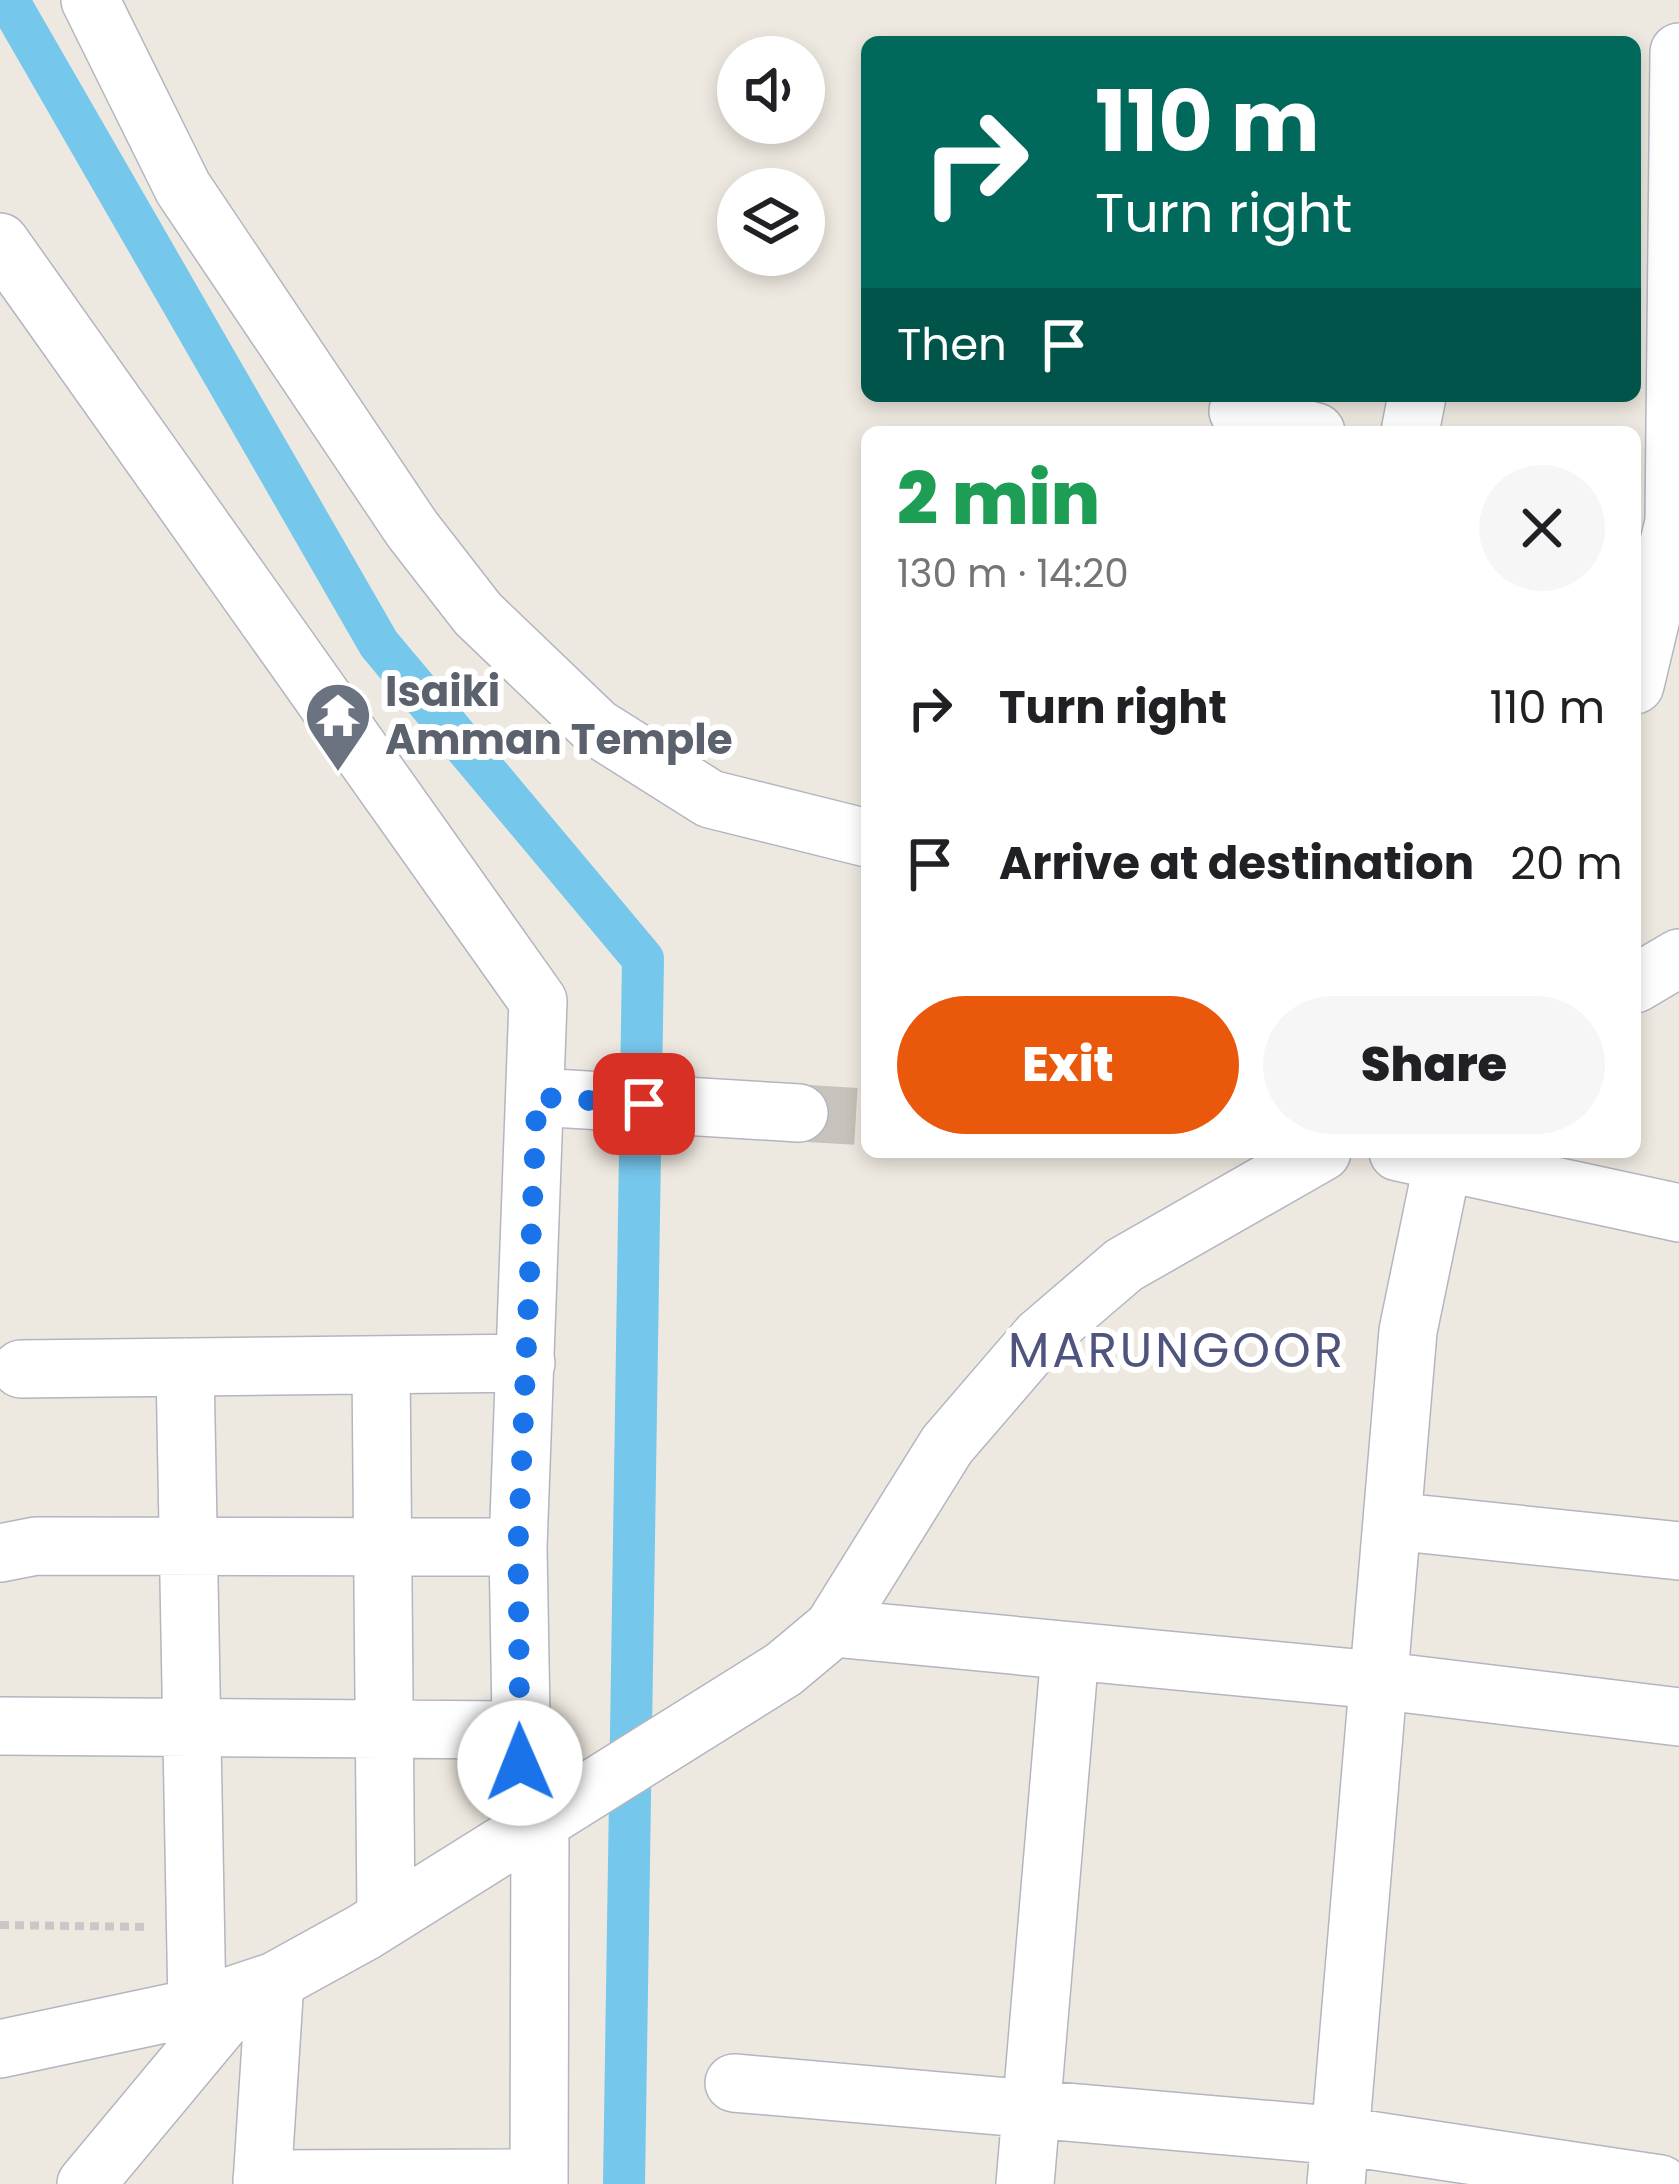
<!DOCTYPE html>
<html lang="en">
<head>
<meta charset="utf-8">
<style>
  body { margin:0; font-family:Poppins,sans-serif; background:#f6f6f6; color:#202124; height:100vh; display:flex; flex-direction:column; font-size:45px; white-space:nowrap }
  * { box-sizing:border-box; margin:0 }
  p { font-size:39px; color:#757577 }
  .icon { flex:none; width:66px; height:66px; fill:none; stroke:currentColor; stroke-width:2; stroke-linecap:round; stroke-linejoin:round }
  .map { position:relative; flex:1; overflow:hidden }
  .details { position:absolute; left:861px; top:426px; width:780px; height:732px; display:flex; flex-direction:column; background:#fff; border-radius:18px; box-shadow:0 6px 18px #0003 }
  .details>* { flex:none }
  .top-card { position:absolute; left:861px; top:36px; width:780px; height:366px; border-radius:18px; box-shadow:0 6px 18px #0003; background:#00695c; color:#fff; overflow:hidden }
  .fabs { position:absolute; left:717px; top:36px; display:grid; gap:24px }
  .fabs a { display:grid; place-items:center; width:108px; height:108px; border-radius:50%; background:#fff; box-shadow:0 6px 18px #0003; font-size:60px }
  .pin { position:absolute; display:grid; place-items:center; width:102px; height:102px; color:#fff; margin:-51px; border-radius:24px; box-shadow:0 6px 18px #0006 }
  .me { position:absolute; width:132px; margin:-66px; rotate:359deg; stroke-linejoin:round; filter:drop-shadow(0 0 9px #0008) }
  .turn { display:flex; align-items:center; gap:42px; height:252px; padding:0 36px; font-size:54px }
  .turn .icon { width:156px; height:156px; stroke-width:2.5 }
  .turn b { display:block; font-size:84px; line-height:102px }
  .then { display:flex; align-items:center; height:114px; padding:0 36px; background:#0003; gap:24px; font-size:45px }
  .round { display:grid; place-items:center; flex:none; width:126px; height:126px; border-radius:63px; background:#f6f6f6 }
  .summary { display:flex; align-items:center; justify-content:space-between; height:204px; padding:0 36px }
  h1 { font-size:72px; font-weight:800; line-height:90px; color:#1e9e55 }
  .button { display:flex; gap:24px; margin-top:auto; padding:24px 36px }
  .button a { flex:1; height:138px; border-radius:72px; background:#ea580c; color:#fff; font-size:48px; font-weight:800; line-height:138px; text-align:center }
  .button a+a { background:#f6f6f6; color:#202124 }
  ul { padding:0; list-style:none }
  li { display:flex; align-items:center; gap:36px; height:156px; padding:0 36px }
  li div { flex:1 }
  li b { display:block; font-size:45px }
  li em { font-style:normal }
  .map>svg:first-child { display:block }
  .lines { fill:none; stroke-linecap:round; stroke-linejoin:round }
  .canal { stroke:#76c7ec; stroke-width:42 }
  .minor-tunnel { stroke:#c7c3bc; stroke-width:57; stroke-dasharray:57 28; stroke-linecap:butt }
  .minor-casing { stroke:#b3b5c0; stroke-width:60 }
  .path { stroke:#c8c8c8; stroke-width:8; stroke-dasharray:9 6; stroke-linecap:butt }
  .minor { stroke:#fff; stroke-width:57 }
  .route { stroke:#1a73e8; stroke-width:21; stroke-dasharray:0 37.8 }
  .labels { text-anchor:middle; stroke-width:12; stroke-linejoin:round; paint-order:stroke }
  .worship-label { font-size:42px; font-weight:bold; fill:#5b616d; stroke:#fff; text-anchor:start }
  .quarter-label { font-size:48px; letter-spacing:3px; fill:#4e547d; stroke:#fff }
</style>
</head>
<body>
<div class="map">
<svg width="1679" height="2184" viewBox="0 0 1679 2184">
  <rect width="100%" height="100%" fill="#eee9e0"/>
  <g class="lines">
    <!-- canal -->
    <path class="canal" d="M8,0L379,644L643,959L624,2184"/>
    <!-- minor-tunnel -->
    <path class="minor-tunnel" d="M799,1113L867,1117"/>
    <defs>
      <path id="minor" d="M90,0L183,188L412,529L478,614L596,727L710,799L867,838
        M0,242L538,1001L518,1547L523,1831
        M1238,411L1316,432
        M1410,432L1417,396
        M1635,685L1674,522L1679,52
        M1635,984L1679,958
        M537,1097L799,1113
        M1398,1152L1679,1213
        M381,1365L386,1917
        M185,1367L197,2007
        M21,1369L526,1363
        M1392,1521L1679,1551
        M0,1553L36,1546L518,1547
        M833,1628L1376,1680L1679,1717
        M0,1726L519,1730
        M0,2049L197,2007L275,1981L364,1932L784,1669L833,1628L947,1445L1040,1337L1124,1265L1322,1152
        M734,2083L1342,2136L1660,2184
        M262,2179L538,2178
        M86,2184L245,1993
        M262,2184L275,1981
        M539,2184L540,1821
        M1025,2184L1070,1653
        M1336,2184L1408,1331L1445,1152"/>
    </defs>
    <!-- minor casing -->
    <use href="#minor" class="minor-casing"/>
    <!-- path -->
    <path class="path" d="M0,1925L148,1927"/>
    <!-- minor -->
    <use href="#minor" class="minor"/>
  </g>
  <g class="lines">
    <!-- route -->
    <path class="route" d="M520,1763L518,1547L537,1097L644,1104"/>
  </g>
  <!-- icons -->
  <defs>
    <symbol id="temple-pin" viewBox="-11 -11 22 30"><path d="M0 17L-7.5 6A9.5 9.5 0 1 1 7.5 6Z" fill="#6b7280" stroke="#fff"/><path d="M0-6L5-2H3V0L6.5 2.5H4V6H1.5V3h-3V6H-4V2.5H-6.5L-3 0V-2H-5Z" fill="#fff"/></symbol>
  </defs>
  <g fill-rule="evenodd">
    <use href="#temple-pin" x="300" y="677" width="76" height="104"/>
  </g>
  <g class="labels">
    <!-- worship labels -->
    <g class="worship-label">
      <text x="385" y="706">Isaiki<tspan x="385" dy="48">Amman Temple</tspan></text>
    </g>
    <!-- quarter labels -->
    <g class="quarter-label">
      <text x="1177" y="1367">MARUNGOOR</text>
    </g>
  </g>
</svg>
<div class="fabs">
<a><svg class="icon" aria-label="sound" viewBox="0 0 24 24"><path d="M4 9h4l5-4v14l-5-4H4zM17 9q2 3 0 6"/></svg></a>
<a><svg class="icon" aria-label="layers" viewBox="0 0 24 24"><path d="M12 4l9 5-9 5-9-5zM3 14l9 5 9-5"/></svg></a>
</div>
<div class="pin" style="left:644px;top:1104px;background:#d93025"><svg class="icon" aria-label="arrive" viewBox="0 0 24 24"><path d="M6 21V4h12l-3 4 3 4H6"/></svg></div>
<svg class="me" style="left:520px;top:1763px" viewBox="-20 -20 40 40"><circle r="19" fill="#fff"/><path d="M0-13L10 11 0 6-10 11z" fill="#1a73e8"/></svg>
<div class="top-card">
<div class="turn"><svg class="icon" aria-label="right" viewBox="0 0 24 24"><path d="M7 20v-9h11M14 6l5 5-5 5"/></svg><div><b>110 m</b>Turn right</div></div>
<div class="then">Then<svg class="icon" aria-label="arrive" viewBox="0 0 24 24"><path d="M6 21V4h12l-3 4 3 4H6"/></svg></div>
</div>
<section class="details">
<div class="summary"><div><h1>2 min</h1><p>130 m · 14:20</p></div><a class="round"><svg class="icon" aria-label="close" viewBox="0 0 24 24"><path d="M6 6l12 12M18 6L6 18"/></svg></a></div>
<ul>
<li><svg class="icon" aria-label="right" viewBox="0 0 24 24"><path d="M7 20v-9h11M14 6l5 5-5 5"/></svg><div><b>Turn right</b></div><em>110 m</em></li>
<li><svg class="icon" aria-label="arrive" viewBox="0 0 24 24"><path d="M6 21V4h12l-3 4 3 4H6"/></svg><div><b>Arrive at destination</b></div><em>20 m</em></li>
</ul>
<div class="button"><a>Exit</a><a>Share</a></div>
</section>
</div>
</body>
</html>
